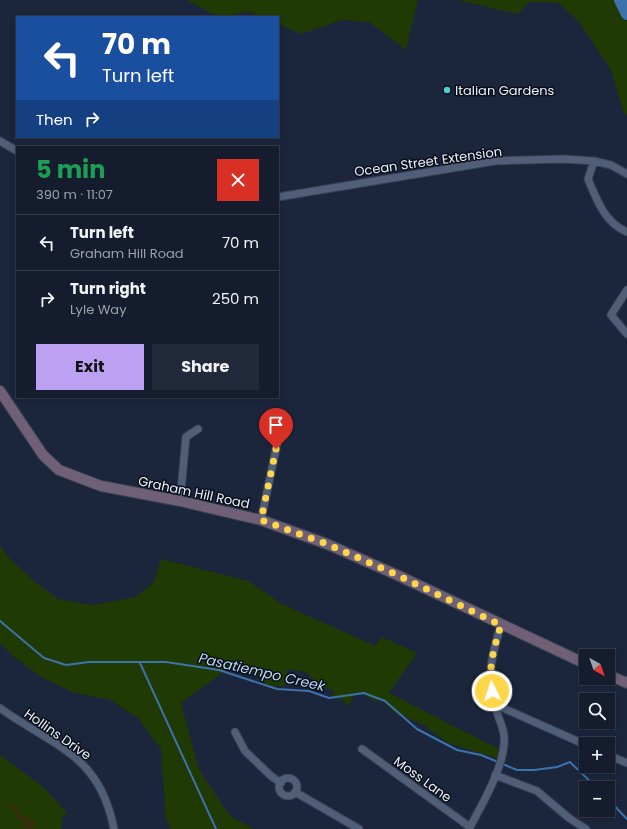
<!DOCTYPE html>
<html lang="en">
<head>
<meta charset="utf-8">
<style>
  body { margin:0; font-family:Poppins,sans-serif; background:#21293a; color:#f1f3f6; height:100vh; display:flex; flex-direction:column; font-size:15px; white-space:nowrap }
  * { box-sizing:border-box; margin:0 }
  p { font-size:13px; color:#9da1aa }
  .icon { flex:none; width:22px; height:22px; fill:none; stroke:currentColor; stroke-width:2; stroke-linecap:round; stroke-linejoin:round }
  .map { position:relative; flex:1; overflow:hidden }
  .side { position:absolute; left:16px; top:146px; width:263px; height:252px; display:flex; flex-direction:column; background:#141c2e; border-radius:0px; box-shadow:0 2px 6px #0003,0 0 0 1px #333a4a }
  .side>* { flex:none }
  .hud { position:absolute; left:16px; top:16px; width:263px; height:122px; border-radius:0px; box-shadow:0 2px 6px #0003,0 0 0 1px #333a4a; background:#1a4fa0; color:#fff; overflow:hidden }
  .needle { width:26px; rotate:140deg }
  .controls { position:absolute; left:579px; top:649px; display:grid; gap:8px }
  .controls a { display:grid; place-items:center; width:36px; height:36px; border-radius:0px; background:#141c2e; box-shadow:0 2px 6px #0003,0 0 0 1px #333a4a; font-size:20px }
  .pin { position:absolute; display:grid; place-items:center; width:34px; height:34px; color:#fff; margin:-41px -17px; border-radius:50% 50% 50% 0; rotate:-45deg; box-shadow:0 0 4px #0007 }
  .pin .icon { rotate:45deg }
  .me { position:absolute; width:44px; margin:-22px; rotate:356deg; stroke-linejoin:round; filter:drop-shadow(0 0 3px #0008) }
  .turn { display:flex; align-items:center; gap:14px; height:84px; padding:0 20px; font-size:18px }
  .turn .icon { width:52px; height:52px; stroke-width:2.5 }
  .turn b { display:block; font-size:28px; line-height:34px }
  .then { display:flex; align-items:center; height:38px; padding:0 20px; background:#0003; gap:8px; font-size:15px }
  .round { display:grid; place-items:center; flex:none; width:42px; height:42px; border-radius:0px; background:#21293a }
  .head { display:flex; align-items:center; justify-content:space-between; height:68px; padding:0 20px }
  h1 { font-size:24px; font-weight:700; line-height:30px; color:#1e9e55 }
  .button { display:flex; gap:8px; margin-top:auto; padding:8px 20px }
  .button a { flex:1; height:46px; border-radius:0px; background:#bca0f2; color:#111; font-size:16px; font-weight:700; line-height:46px; text-align:center }
  .button a+a { background:#21293a; color:#f1f3f6 }
  ul { padding:0; list-style:none }
  li { display:flex; align-items:center; gap:12px; height:56px; padding:0 20px; border-top:1px solid #333a4a }
  li div { flex:1 }
  li b { display:block; font-size:15px }
  li em { font-style:normal }
  .map>svg:first-child { display:block }
  .green { fill:#203a04 }
  .sand { fill:#352d0c }
  .lines { fill:none; stroke-linecap:round; stroke-linejoin:round }
  .stream { stroke:#3d72ac; stroke-width:2 }
  .river { stroke:#3d72ac; stroke-width:12 }
  .minor-casing { stroke:#384053; stroke-width:9 }
  .secondary-casing { stroke:#384053; stroke-width:12 }
  .minor { stroke:#515e78; stroke-width:7 }
  .secondary { stroke:#6f6078; stroke-width:10 }
  .route { stroke:#ffd54a; stroke-width:7; stroke-dasharray:0 12.6 }
  .poi-dot { fill:#51ccd3; stroke:#0a0f19; stroke-width:1.5 }
  .labels { text-anchor:middle; stroke-width:3; stroke-linejoin:round; paint-order:stroke }
  .poi-label { font-size:13px; fill:#eaf0fd; stroke:#0a0f19; text-anchor:start }
  .street-label { font-size:13px; fill:#eaf0fd; stroke:#0a0f19 }
  .water-label { font-size:14px; font-style:italic; fill:#bad7f7; stroke:#0a0f19 }
</style>
</head>
<body>
<div class="map">
<svg width="627" height="829" viewBox="0 0 627 829">
  <rect width="100%" height="100%" fill="#1b263d"/>
  <!-- green -->
  <path class="green" d="M187,0H418L406,50L369,22L342,20L301,34L278,24V17H261L247,11L227,17H218Z
    M458,0H627V116L623,110L611,70L579,22L559,3L529,2L518,14Z
    M0,545L8,557L35,582L58,599L93,605L136,597L154,582L161,559L248,581L282,604L375,646L382,637L417,653L389,693L499,749L503,755L497,758L448,743L424,725L392,711L383,700L373,701L362,693L354,694L349,706L341,699L331,698L334,691L319,685L306,672L287,669L285,686H268L252,671L236,668V663L181,703L199,770L230,816L254,829H171L166,818L161,749L138,718L110,700L72,692L38,675L12,655L0,643Z
    M0,755L42,786L68,814L63,816L61,829H0Z"/>
  <!-- sand -->
  <path class="sand" d="M10,803L14,804V807H18L20,808L21,812L18,813L19,817L23,814L28,817V821H26L25,824L29,823V820L31,819L33,821H35V827L32,829L24,827L22,822L23,819H17L15,814V810L10,809L9,804Z"/>
  <g class="lines">
    <!-- stream -->
    <path class="stream" d="M0,621L44,658L66,665L89,662H166L219,670L277,689L309,691L329,698L364,693L385,701L417,729L457,750L481,755L517,770H534L557,767L570,762L597,788
      M140,663L216,829
      M608,799L627,819"/>
    <!-- river -->
    <path class="river" d="M620,0L627,14"/>
    <defs>
      <path id="minor" d="M0,141L17,151
        M594,161L588,179C597,200 604,222 627,232
        M278,197L495,161L563,159L594,161L611,165L627,174
        M627,290L611,315L627,334
        M180,501L186,437L198,429
        M261,520L279,435
        M494,704L586,745
        M0,708C26,728 71,747 90,773C103,789 110,809 114,829
        M235,732L245,751L271,776L281,783
        M362,749L470,827
        M608,755L627,763
        M495,775L537,791L569,818L586,829
        M279 787a9 9 0 1 1 18 0a9 9 0 1 1-18 0Z
        M295,792L359,829
        M469,829C482,804 507,763 504,735C503,726 497,715 495,706C486,677 492,653 501,625"/>
      <path id="secondary" d="M0,391L43,455L59,470L101,486L180,501L261,520L327,544L397,575L586,664
        M608,675L627,683"/>
    </defs>
    <!-- minor casing -->
    <use href="#minor" class="minor-casing"/>
    <!-- secondary casing -->
    <use href="#secondary" class="secondary-casing"/>
    <!-- minor -->
    <use href="#minor" class="minor"/>
    <!-- secondary -->
    <use href="#secondary" class="secondary"/>
  </g>
  <g class="lines">
    <!-- route -->
    <path class="route" d="M276,449L261,520L327,544L395,574L501,625C494,648 488,667 492,691"/>
  </g>
  <!-- markers -->
  <circle class="poi-dot" cx="447" cy="90" r="4"/>
  <g class="labels">
    <!-- poi labels -->
    <g class="poi-label">
      <text x="455" y="95">Italian Gardens</text>
    </g>
    <!-- street labels -->
    <g class="street-label">
      <text transform="translate(428 161) rotate(-8)" y="5">Ocean Street Extension</text>
      <text transform="translate(194 492) rotate(12)" y="5">Graham Hill Road</text>
      <text transform="translate(58 734) rotate(35)" y="5">Hollins Drive</text>
      <text transform="translate(423 779) rotate(36)" y="5">Moss Lane</text>
    </g>
    <!-- water labels -->
    <g class="water-label">
      <text transform="translate(262 672) rotate(13)" y="5">Pasatiempo Creek</text>
    </g>
  </g>
</svg>
<div class="controls">
<a><svg class="needle" viewBox="-14 -14 28 28"><path d="M0-13l5 13h-10z" fill="#e53935"/><path d="M0 13l5-13h-10z" fill="#9da1aa"/></svg></a>
<a><svg class="icon" aria-label="search" viewBox="0 0 24 24"><circle cx="10" cy="10" r="6"/><path d="M15 15l6 6"/></svg></a>
<a>+</a>
<a>−</a>
</div>
<div class="pin" style="left:276px;top:449px;background:#d93025"><svg class="icon" aria-label="arrive" viewBox="0 0 24 24"><path d="M6 21V4h12l-3 4 3 4H6"/></svg></div>
<svg class="me" style="left:492px;top:691px" viewBox="-20 -20 40 40"><circle r="17" fill="#ffd54a" stroke="#fff" stroke-width="3"/><path d="M0-11L8 9 0 5-8 9z" fill="#fff"/></svg>
<div class="hud">
<div class="turn"><svg class="icon" aria-label="left" viewBox="0 0 24 24"><path d="M17 20v-9H6M10 6l-5 5 5 5"/></svg><div><b>70 m</b>Turn left</div></div>
<div class="then">Then<svg class="icon" aria-label="right" viewBox="0 0 24 24"><path d="M7 20v-9h11M14 6l5 5-5 5"/></svg></div>
</div>
<section class="side">
<div class="head"><div><h1>5 min</h1><p>390 m · 11:07</p></div><a class="round" style="background:#d93025;color:#fff"><svg class="icon" aria-label="close" viewBox="0 0 24 24"><path d="M6 6l12 12M18 6L6 18"/></svg></a></div>
<ul>
<li><svg class="icon" aria-label="left" viewBox="0 0 24 24"><path d="M17 20v-9H6M10 6l-5 5 5 5"/></svg><div><b>Turn left</b><p>Graham Hill Road</p></div><em>70 m</em></li>
<li><svg class="icon" aria-label="right" viewBox="0 0 24 24"><path d="M7 20v-9h11M14 6l5 5-5 5"/></svg><div><b>Turn right</b><p>Lyle Way</p></div><em>250 m</em></li>
</ul>
<div class="button"><a>Exit</a><a>Share</a></div>
</section>
</div>
</body>
</html>
